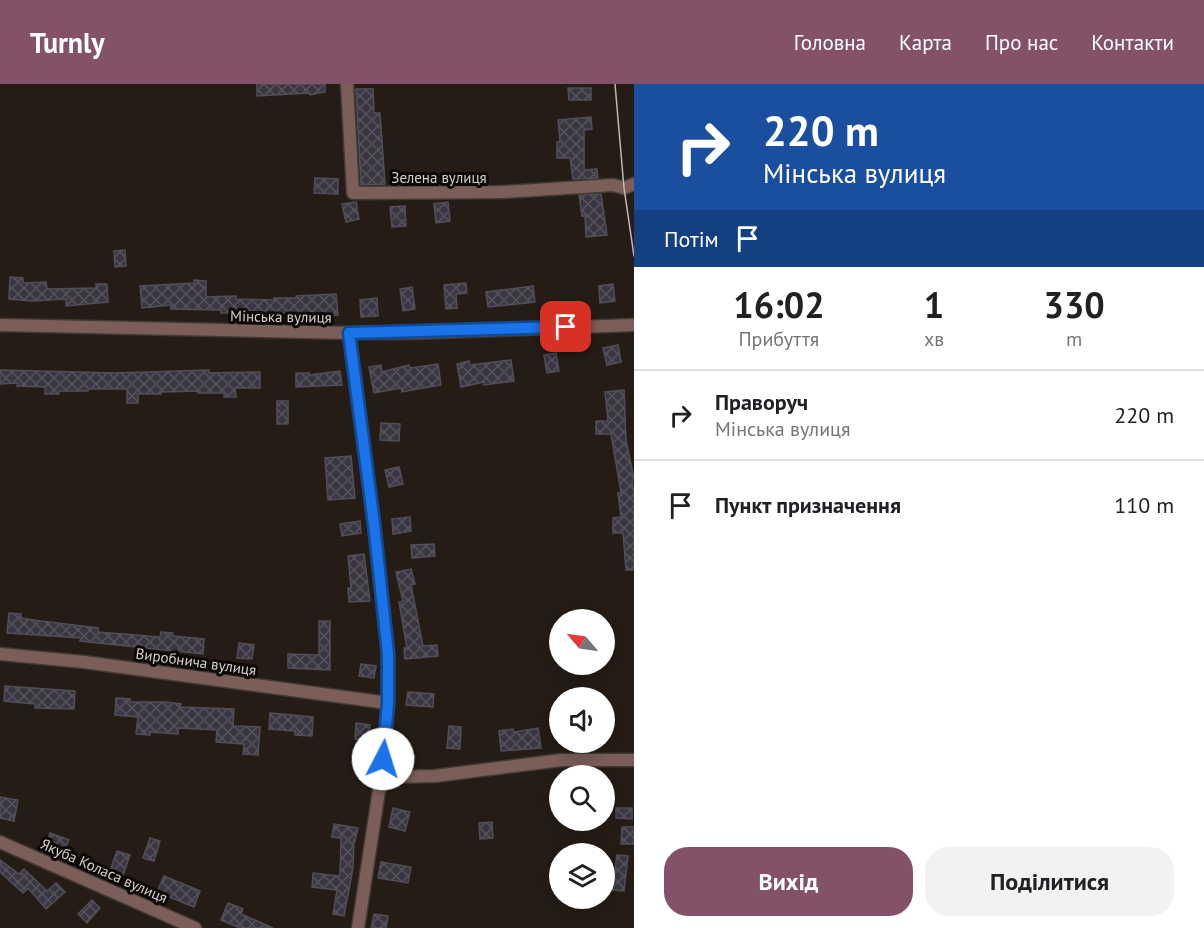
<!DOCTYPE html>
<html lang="uk">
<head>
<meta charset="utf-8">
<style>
  body { margin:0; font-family:"PT Sans",sans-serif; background:#f2f2f2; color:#202124; height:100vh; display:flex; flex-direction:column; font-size:22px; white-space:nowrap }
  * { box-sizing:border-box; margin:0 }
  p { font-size:20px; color:#757577 }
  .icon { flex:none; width:33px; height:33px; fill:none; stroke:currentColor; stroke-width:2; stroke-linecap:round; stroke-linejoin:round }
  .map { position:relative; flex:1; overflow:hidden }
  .details { display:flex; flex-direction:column; background:#fff; width:570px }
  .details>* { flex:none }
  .guide { background:#1a4fa0; color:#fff; overflow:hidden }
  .needle { width:39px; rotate:299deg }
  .controls { position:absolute; left:549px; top:525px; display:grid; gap:12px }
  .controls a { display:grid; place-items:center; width:66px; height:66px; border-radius:50%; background:#fff; box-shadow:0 3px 15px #0003; font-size:30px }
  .pin { position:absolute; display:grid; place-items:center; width:51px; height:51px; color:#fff; margin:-26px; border-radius:12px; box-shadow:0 3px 9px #0006 }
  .me { position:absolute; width:66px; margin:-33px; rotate:5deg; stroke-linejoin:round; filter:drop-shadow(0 0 4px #0008) }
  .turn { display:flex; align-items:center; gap:21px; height:126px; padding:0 30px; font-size:27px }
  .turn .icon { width:78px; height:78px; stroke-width:2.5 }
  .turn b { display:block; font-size:42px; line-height:51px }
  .then { display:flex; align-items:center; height:57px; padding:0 30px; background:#0003; gap:12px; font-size:22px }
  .eta { display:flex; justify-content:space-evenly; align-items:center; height:102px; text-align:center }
  .eta b { font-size:36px; font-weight:800; line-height:42px }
  .button { display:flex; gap:12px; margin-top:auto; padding:12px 30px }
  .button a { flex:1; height:69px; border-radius:24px; background:#845268; color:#fff; font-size:24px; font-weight:800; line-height:69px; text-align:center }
  .button a+a { background:#f2f2f2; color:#202124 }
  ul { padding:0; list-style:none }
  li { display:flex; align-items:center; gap:18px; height:90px; padding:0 30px; border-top:2px solid #e0e0e0 }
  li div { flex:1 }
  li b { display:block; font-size:22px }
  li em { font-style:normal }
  header { display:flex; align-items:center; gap:36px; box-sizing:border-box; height:84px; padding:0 30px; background:#845268; color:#fff }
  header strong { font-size:28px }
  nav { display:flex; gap:33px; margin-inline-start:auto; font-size:21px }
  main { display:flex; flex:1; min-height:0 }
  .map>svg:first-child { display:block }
  .building { fill:url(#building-cross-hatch); stroke:#504e59; stroke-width:1.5 }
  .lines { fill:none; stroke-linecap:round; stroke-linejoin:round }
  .minor-casing { stroke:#413a32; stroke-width:15 }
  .minor { stroke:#7b5e58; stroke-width:12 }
  .tram { stroke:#bfb9b3; stroke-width:1.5 }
  .route-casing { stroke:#114b97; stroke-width:15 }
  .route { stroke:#1a73e8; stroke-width:10 }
  .labels { text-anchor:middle; stroke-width:6; stroke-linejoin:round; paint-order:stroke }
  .street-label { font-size:15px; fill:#d6d0cb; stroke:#0b0805 }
</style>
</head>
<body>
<header>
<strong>Turnly</strong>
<nav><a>Головна</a><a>Карта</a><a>Про нас</a><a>Контакти</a></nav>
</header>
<main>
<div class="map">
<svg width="634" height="844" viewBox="0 0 634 844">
  <defs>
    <pattern id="building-cross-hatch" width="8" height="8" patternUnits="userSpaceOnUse" patternTransform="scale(1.5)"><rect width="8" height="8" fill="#3a3742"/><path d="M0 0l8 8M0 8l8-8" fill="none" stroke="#56535c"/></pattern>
  </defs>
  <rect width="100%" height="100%" fill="#251d15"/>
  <!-- building -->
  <path class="building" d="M257,0H325V8L310,11L309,9L257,12Z
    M568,4H591V16H569Z
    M356,5H373L374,29H380L385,100L361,101Z
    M591,33L592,45L584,46V86L597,85L598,94L573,95L570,74H557V58H560L558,36Z
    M315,94L338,95V110L314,109Z
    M601,110L607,151L586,153L585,131L582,132L579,111Z
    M356,118L359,135L346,138L342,120Z
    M448,118L450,137L436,139L434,120Z
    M405,122L406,142L392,143L390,123Z
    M125,166L126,182L115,183L114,167Z
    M10,193L23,194V199L46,198L47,205L96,204V200H107L108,218L66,222V215L32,217L9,215Z
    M194,196L206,197V213L236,212V215L274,216V214H296V212L336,210L338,231L323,232L322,229H221V226L171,225V221L142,224L140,202L194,199Z
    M466,199L467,209L456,210L457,224L446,225L444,201Z
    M613,200L615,217L600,219L599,202Z
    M533,202L535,218L488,223L486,208Z
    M412,203L415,225L403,227L400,205Z
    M377,214L378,232L361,233L360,216Z
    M618,261L621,278L607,281L603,264Z
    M556,269L559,287L547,289L544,271Z
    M511,276L514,297L484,301V298L461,303L457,280L469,277L470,281Z
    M438,280L441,301L402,308L401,304L374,309L369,283L381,281L382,288L409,281L410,284Z
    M0,286L116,289L209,286V289L260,288V304H235L236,313H224V309H198L197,307L161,308V310H138V319H127V305H88V307H59V310H45V303L17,302L18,299L0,300Z
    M340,287L342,301L296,303V289H309V291Z
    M624,306L626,356L634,395L632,397L634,410V486H626L623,449H613V434L621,433L618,409L621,408L611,350H596V337H608L605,308Z
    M277,317H288V340H277Z
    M381,339L400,340L399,357L380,356Z
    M351,372L355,414L328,416L325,374Z
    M399,383L403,400L389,403L385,386Z
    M410,433L411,447L393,450L392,435Z
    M360,437L361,449L342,452L340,440Z
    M434,460L435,472L412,474L411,461Z
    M364,470L370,517L349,518L348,504H351L348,472Z
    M411,485L415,500L411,501L423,562L437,561L438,572L405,575L404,564H407L399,518L403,517L396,488Z
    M9,529L21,530V534L41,537L98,544V548L160,553L161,548L173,549V552L204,555L203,570L80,557L81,554L7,549Z
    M319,537H330V586L288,584V570L319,571Z
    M239,559L254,561L252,575L237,574Z
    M361,580L376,582L374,594L359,592Z
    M5,602L75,607L74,625L35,624V620L4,617Z
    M408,608L434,610L433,623L406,621Z
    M116,614L130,615V618H165L181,620L180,623L234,625L233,642L260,643L258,671L243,670L244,660L216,658L217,646L178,644V650L150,648V651L136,650L138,633L115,631Z
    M270,629L313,633L312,652L295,651V647L269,645Z
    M356,639L370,641L369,656L355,655Z
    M449,642L461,643L460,665L447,664Z
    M538,644L541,664L501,667L499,647L513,645L514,648Z
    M399,669L415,672L413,683L397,681Z
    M0,713L18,716L14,737L0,734Z
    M393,724L410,728L405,747L389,743Z
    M616,724H632V735L616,734Z
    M492,738L493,754L480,755L479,739Z
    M334,740L358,744L355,757L354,756L353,784L344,832L333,830L337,806L312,803L313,789L340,792L341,754L332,753Z
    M622,743H634V760H621Z
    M50,749L69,756L64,768L46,762Z
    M150,754L160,757L154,777L143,774Z
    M117,767L130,771L123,791L110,787Z
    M617,771L628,772L624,807L612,806Z
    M0,776L19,790L24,785L47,807L56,799L65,808L46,825L28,804L23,809L0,788Z
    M381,778L411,783L408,799L378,794Z
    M164,792L200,807L194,823L157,808Z
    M92,816L100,824L87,839L78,830Z
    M228,819L243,825L241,830L273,844H240L221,836Z
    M374,830L388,832L386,844H371Z"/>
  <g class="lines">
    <defs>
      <path id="minor" d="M347,0L353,109L503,108L613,101L624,104L634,100
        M0,241L349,249H411L634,241
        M349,249L374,440L388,570V619L381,693L358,844
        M0,570L84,578L388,619
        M381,693L435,692L562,676H634
        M0,758L195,844"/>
    </defs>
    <!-- minor casing -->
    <use href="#minor" class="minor-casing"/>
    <!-- minor -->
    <use href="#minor" class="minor"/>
    <!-- tram -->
    <path class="tram" d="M615,0L624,104L634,172"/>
  </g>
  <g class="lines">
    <defs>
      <path id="route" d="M383,675L388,619V570L374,440L349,249L566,243"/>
    </defs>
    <!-- route casing -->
    <use href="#route" class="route-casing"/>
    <!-- route -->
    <use href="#route" class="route"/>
  </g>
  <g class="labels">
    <!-- street labels -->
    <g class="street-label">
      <text x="439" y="99">Зелена вулиця</text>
      <text transform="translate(281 233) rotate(1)" y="5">Мінська вулиця</text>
      <text transform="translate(196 578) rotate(8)" y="5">Виробнича вулиця</text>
      <text transform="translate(104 787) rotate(24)" y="5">Якуба Коласа вулиця</text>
    </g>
  </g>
</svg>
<div class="controls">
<a><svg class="needle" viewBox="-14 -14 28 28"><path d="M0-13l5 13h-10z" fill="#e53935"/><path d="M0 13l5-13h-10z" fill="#757577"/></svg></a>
<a><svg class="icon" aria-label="sound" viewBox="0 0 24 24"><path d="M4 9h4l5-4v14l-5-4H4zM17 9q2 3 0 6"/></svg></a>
<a><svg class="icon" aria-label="search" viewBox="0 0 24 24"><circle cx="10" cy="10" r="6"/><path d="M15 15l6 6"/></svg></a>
<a><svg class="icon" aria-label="layers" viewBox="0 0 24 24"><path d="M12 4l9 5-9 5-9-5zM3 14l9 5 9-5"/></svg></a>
</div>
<div class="pin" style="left:566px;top:243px;background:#d93025"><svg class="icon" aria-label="arrive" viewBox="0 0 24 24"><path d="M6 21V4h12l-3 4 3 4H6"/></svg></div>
<svg class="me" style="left:383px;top:675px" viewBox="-20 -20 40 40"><circle r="19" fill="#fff"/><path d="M0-13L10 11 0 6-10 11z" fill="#1a73e8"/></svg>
</div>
<section class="details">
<div class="guide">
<div class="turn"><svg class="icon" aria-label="right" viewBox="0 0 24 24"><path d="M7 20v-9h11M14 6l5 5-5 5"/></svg><div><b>220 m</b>Мінська вулиця</div></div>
<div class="then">Потім<svg class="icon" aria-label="arrive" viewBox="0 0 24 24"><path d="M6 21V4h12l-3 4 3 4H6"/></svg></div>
</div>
<div class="eta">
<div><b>16:02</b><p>Прибуття</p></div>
<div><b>1</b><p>хв</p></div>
<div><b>330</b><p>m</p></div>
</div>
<ul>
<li><svg class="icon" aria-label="right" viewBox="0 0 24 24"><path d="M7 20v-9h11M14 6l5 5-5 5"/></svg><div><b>Праворуч</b><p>Мінська вулиця</p></div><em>220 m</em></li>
<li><svg class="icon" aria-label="arrive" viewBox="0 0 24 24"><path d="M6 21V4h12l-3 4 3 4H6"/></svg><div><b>Пункт призначення</b></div><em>110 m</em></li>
</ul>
<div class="button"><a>Вихід</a><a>Поділитися</a></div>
</section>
</main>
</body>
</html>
